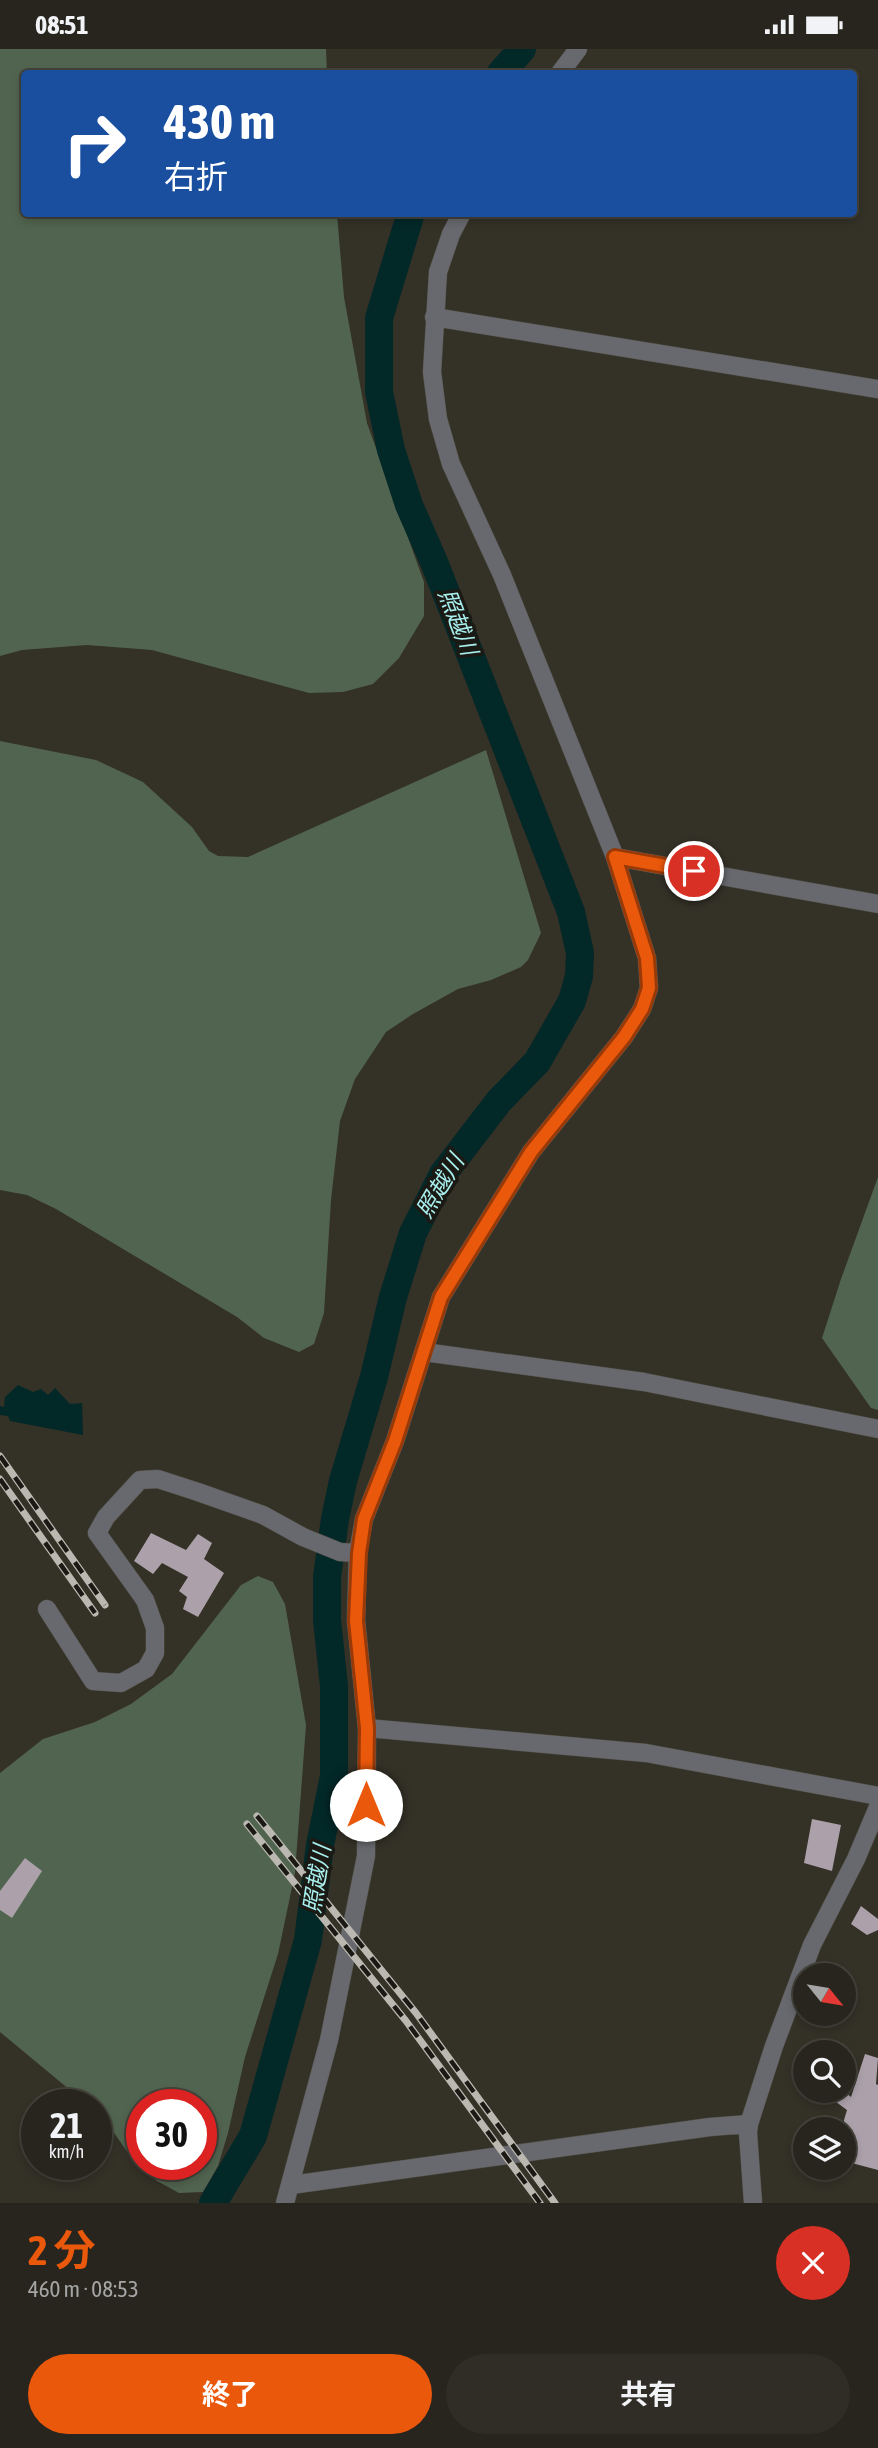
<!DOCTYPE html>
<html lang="ja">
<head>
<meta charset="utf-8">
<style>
  body { margin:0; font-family:"Asap Condensed","Noto Sans JP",sans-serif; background:#2f2d26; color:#f1f3f6; height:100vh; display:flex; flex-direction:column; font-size:26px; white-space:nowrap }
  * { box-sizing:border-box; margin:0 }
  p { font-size:23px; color:#a4a5a4 }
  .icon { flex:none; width:38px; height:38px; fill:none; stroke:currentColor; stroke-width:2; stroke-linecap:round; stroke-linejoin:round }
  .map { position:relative; height:2154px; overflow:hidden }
  .panel { display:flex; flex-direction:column; background:#27251d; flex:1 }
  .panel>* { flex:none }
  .hud { position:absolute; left:21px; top:21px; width:836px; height:147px; border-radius:7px; box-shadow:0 4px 10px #0003,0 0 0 2px #43423b; background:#1a4fa0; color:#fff; overflow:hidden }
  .needle { width:46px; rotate:120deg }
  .fabs { position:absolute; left:793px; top:1914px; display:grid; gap:14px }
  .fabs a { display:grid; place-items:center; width:63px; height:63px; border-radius:50%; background:#27251d; box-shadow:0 4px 10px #0003,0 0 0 2px #43423b; font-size:35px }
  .speed { position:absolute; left:21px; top:2040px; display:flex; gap:14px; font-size:35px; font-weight:700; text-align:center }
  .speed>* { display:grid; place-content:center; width:91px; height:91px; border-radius:50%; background:#27251d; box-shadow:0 4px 10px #0003,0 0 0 2px #43423b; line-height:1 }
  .speed small { font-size:18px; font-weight:400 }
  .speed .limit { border:10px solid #d22; background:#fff; color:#111 }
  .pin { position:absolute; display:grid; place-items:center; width:60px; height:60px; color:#fff; margin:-30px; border:4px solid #fff; border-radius:50%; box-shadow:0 2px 7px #0007 }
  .me { position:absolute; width:77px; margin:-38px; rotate:0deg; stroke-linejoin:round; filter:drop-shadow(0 0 5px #0008) }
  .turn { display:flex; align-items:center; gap:24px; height:147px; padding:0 28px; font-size:32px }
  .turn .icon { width:91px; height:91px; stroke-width:2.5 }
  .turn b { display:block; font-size:49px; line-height:60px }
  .round { display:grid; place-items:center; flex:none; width:74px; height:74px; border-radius:37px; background:#2f2d26 }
  .head { display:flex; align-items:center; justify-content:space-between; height:119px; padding:0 28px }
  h1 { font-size:42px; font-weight:700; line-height:52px; color:#ea580c }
  .button { display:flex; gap:14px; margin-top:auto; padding:14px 28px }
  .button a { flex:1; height:80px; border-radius:42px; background:#ea580c; color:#fff; font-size:28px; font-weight:700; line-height:80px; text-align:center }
  .button a+a { background:#2f2d26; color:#f1f3f6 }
  .status { display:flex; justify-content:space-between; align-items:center; height:49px; padding:0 35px; background:#27251d; direction:ltr }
  .status svg { height:19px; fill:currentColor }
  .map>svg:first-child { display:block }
  .forest { fill:#51644f; fill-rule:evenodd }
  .water { fill:#032828 }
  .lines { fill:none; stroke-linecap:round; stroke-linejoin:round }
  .river { stroke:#032828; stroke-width:28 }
  .building { fill:#aca1aa }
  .minor-casing { stroke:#514e45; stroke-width:19 }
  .minor { stroke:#67696e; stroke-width:18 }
  .rail-casing { stroke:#bab8b0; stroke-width:7 }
  .rail { stroke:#1a1914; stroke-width:4.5; stroke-dasharray:13; stroke-linecap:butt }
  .route-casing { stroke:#983908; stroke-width:18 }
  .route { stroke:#ea580c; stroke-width:12 }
  .labels { text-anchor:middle; stroke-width:7; stroke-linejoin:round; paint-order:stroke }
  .water-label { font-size:23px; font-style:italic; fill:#a8efee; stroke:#1a1914 }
</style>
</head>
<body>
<div class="status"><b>08:51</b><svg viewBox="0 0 49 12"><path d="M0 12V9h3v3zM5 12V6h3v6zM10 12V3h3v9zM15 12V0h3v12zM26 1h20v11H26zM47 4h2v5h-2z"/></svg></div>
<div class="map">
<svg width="878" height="2154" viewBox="0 0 878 2154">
  <rect width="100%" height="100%" fill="#343127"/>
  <!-- forest -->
  <path class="forest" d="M0,0H326L327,24H24V164L337,165L344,248L367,374L424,533V567L399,609L373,635L343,643L309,644L152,601L87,596L22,601L0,607Z
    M0,692L96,711L143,733L192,778L209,802L218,807L248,808L486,701L541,884L528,911L521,918L491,931L458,940L413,965L386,983L355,1030L340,1072L331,1151L324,1264L314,1295L299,1303L264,1289L237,1268L56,1160L27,1146L0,1141Z
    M878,1128V1361L871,1359L822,1289L841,1230Z
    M258,1527L273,1533L285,1555L306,1676L295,1824L278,1905L245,2008L228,2084L218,2117L203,2143L179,2144L157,2132L133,2111L105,2071L96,2063V2056H88L0,1983V1724L43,1690L95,1673L131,1655L172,1625L241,1536ZM142,2056H201V2116H142Z"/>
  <!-- water -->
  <path class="water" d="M18,1336L33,1343L41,1340L48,1346L55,1339L70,1355L82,1354L83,1386L10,1372L8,1367L0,1366V1357L4,1358L5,1348Z"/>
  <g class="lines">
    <!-- river -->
    <path class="river" d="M501,24L522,0
      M213,2154L253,2087L308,1891L320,1796L334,1727V1637L327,1571V1528L335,1470L343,1432L374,1328L393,1248L413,1184L443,1125L499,1052L537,1013L572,952L579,927L580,904L571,863L434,513L409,456L391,401L379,343V269L411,164"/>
  </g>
  <!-- building -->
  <path class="building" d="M151,1484L186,1501L198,1485L212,1494L204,1510L224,1524L198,1568L183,1560L187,1548L179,1542L188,1528L162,1514L153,1525L134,1512Z
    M812,1770L841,1776L832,1822L804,1814Z
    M25,1809L42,1822L12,1869L0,1861V1842Z
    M861,1857L878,1870V1881L867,1886L851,1875Z
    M865,2005L878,2009L876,2035L878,2036V2121L844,2112V2071L847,2061L821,2042H844L851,2048Z"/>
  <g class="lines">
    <defs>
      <path id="minor" d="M560,24L578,0
        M434,268L878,340
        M615,808L878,855
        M424,1303L644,1333L878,1380
        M47,1560L93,1632L121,1634L146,1620L155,1604V1579L145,1551L97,1484L106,1468L140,1431L158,1430L198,1443L263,1466L303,1488L340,1503L358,1504
        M367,1679L646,1704L878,1747
        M291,2136L710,2078L749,2075
        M285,2154L329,1991L366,1807L367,1679L356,1571L358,1504L364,1470L395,1392L441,1248L531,1103L624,988L642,960L649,939L647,909L615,808L502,526L451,415L438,370L432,323L438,223L451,185L462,164
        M753,2154L748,2084L749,2075L774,1997L812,1896L856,1810L878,1758"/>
    </defs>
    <!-- minor casing -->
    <use href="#minor" class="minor-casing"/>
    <!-- minor -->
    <use href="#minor" class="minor"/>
    <defs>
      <path id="rail" d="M0,1407L105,1556
        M0,1430L95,1564
        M257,1767L416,1964L555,2154
        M247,1775L406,1972L540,2154"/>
    </defs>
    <!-- rail casing -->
    <use href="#rail" class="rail-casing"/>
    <!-- rail -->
    <use href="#rail" class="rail"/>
  </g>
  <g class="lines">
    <defs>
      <path id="route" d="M366,1756L367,1679L356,1572L359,1504L364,1470L395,1392L441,1248L531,1103L624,988L642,960L649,939L647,909L615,808L694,822"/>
    </defs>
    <!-- route casing -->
    <use href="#route" class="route-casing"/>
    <!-- route -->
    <use href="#route" class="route"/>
  </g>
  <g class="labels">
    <!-- water labels -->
    <g class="water-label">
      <text transform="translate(458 573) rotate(69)" y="8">照越川</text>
      <text transform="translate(440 1137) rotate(-59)" y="8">照越川</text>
      <text transform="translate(317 1830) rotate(-81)" y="8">照越川</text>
    </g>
  </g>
</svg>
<div class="fabs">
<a><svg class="needle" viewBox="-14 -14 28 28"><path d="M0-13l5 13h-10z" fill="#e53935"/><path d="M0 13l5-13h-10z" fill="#a4a5a4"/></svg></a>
<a><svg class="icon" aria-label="search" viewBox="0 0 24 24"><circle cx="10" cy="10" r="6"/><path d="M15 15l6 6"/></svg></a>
<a><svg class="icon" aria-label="layers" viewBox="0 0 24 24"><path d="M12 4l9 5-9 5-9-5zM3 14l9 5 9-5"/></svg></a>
</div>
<div class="speed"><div>21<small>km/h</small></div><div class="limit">30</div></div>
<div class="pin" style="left:694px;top:822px;background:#d93025"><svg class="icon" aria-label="arrive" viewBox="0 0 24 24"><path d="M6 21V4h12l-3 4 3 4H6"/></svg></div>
<svg class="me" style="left:366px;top:1756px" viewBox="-20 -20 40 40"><circle r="19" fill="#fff"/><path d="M0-13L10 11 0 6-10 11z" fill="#ea580c"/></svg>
<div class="hud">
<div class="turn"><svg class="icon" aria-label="right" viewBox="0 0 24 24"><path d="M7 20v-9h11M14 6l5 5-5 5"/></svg><div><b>430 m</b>右折</div></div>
</div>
</div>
<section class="panel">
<div class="head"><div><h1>2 分</h1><p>460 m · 08:53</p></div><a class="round" style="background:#d93025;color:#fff"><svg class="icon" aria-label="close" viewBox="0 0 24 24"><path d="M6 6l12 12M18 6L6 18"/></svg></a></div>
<div class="button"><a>終了</a><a>共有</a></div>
</section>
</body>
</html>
